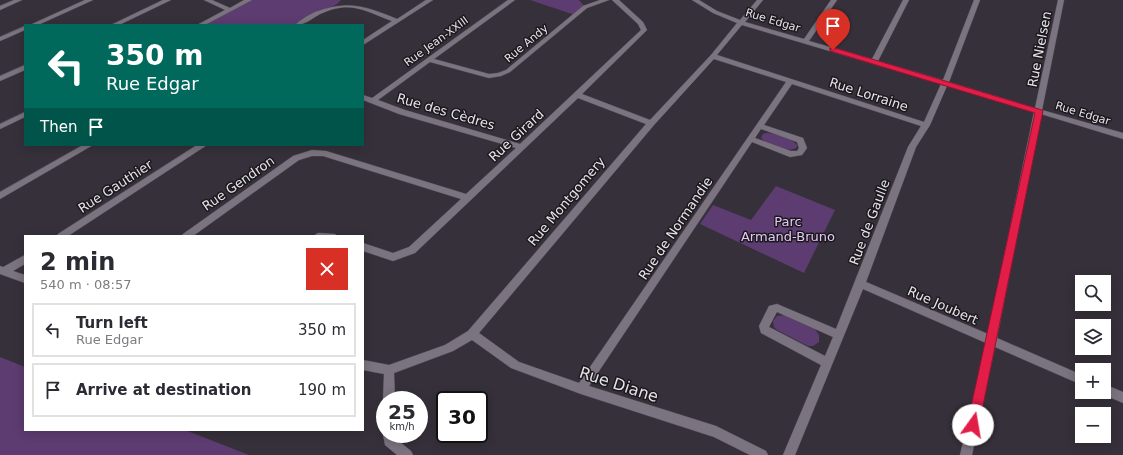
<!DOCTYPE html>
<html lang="en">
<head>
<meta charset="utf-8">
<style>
  body { margin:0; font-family:"DejaVu Sans",sans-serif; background:#f7f7f7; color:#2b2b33; height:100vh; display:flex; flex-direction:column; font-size:15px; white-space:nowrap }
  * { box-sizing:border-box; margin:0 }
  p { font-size:13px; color:#7c7c81 }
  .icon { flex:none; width:22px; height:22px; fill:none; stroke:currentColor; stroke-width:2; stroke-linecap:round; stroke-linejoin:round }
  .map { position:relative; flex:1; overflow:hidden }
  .drawer { position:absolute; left:24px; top:235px; width:340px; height:196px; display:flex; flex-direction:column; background:#fff; border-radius:0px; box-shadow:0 2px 10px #0003 }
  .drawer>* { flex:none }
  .top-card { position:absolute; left:24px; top:24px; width:340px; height:122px; border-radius:0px; box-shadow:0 2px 10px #0003; background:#00695c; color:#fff; overflow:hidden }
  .buttons { position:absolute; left:1075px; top:275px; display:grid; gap:8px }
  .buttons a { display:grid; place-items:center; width:36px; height:36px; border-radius:0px; background:#fff; box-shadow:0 2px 10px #0003; font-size:20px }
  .speed { position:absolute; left:376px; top:391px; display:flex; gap:8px; font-size:20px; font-weight:700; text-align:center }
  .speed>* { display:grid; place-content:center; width:52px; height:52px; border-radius:50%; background:#fff; box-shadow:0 2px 10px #0003; line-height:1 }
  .speed small { font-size:10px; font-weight:400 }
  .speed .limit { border:2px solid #111; border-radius:6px; background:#fff; color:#111 }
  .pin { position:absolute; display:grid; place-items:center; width:34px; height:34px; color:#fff; margin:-41px -17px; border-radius:50% 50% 50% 0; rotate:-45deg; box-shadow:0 0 4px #0007 }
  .pin .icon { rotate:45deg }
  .me { position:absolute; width:44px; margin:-22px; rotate:13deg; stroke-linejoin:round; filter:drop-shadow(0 0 3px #0008) }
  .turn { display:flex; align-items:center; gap:14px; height:84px; padding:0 16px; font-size:18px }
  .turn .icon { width:52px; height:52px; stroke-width:2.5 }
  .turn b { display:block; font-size:28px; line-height:34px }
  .then { display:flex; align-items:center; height:38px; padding:0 16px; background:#0003; gap:8px; font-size:15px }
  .round { display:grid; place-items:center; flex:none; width:42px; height:42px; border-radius:0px; background:#f7f7f7 }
  .overview { display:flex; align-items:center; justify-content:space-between; height:68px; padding:0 16px }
  h1 { font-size:24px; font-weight:800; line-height:30px }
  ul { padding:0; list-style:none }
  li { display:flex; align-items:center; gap:12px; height:54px; margin:0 8px 6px; padding:0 8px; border:2px solid #e1e1e2; border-radius:0px }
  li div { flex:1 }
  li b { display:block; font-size:15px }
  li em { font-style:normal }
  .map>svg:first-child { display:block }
  .green { fill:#5d3c71 }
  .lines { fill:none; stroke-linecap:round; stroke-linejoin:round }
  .street-casing { stroke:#514d55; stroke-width:1 }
  .street { fill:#7b7480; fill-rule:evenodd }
  .route { fill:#e11d48; stroke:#92132f }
  .labels { text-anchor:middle; stroke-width:3; stroke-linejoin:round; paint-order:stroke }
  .far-street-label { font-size:11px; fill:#e6e3e9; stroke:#1c191e }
  .street-label { font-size:13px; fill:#e6e3e9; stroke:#1c191e }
  .park-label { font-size:13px; fill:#e2c9f3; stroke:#1c191e }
  .near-street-label { font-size:16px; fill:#e6e3e9; stroke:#1c191e }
</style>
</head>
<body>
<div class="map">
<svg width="1123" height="455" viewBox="0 0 1123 455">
  <rect width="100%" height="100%" fill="#36303a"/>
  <!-- green -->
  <path class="green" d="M250,0H341L337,4L298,25H201Z
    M530,0H579L585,7L575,15Z
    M766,133C774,133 791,137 797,145V147C789,154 767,145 761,138L763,134Z
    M776,186L835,210L804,273L700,224L713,205L751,220Z
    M785,315L814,328L819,335V342L813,346H808L777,330L774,327L773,321L777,316Z
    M0,357L25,367V430H185L249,455H0Z"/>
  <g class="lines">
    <defs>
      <path id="street" d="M14,0H22L0,10V6Z
        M85,0H93L38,25H30Z
        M163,0H171L119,25H111Z
        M204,0H212L230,8L244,0H252L205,25H197L225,10Z
        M426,0H433L363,45V40L392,21C363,10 350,0 320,14C311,19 305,25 295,25C300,20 309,15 315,12C349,0 365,6 397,19Z
        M508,0H515L434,59L489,74L498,73L506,70L583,6L600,0H609L587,8L510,72L501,76L489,78L430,62L378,100L405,110L520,144L641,30L638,24L612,0H619L643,22L647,30L582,94L650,120L711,55L737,23L713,13L692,0H699L717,11L740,20L757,0H763L745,22L804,39L831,0H837L809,41L872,59L903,0H909L878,61L943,80L974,0H980L949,82L1035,108L1058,0H1064L1042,110L1123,133V139L1041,114L997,338L1082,375V385L995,347L972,455H960L986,343L863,289L795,455H783L821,365L761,333L759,326L769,306L777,304L836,329L908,147L921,126L792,84L764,125L803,138L807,148L802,155L790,157L752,142L589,386L716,426L766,451L768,455H750L714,437L581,394L511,368L472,340L453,351L394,373L395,400H385V404L383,400L384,374L363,370V360L389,365L445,345L468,331L646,124L578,98L415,253L393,261L363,251V243L393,253L409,247L461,199L323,156H312L299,160L193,236H181L183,234L293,156L312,150L326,151L466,194L516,148L399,114L363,100V95L372,98ZM742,25L941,84L924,122L717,55ZM714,59L786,82L579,383L519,362L479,333L654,125ZM947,86L1034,112L988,334L866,282L916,147L930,125ZM761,129L797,142L799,148L797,151H791L755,138ZM777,312L833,337L825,356L769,327Z
        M25,26V30L0,41V37Z
        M25,65V70L0,81V76Z
        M25,112V117L0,129V124Z
        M83,145H93L0,199V192Z
        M197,145H207L68,236H56L58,234Z
        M319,233L335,234L337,236H314L316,234Z
        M25,255V264L13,271L25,275V283L0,274V266L3,267Z
        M1104,384L1123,392V403L1100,393L1104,392Z
        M385,430V434H395V438L411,451L413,455H397L385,445L383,434Z"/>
    </defs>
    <!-- street casing -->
    <use href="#street" class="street-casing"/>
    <!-- street -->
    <use href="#street" class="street"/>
  </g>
  <!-- route -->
  <path class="route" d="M830,48H835L1042,110L1043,111L979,425L977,429L973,430L969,429L967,425L1035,113L830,51Z"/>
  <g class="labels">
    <!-- far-street labels -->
    <g class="far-street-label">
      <text transform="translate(773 20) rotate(17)" y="4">Rue Edgar</text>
      <text transform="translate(436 41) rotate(-36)" y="4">Rue Jean-XXIII</text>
      <text transform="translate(526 43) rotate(-40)" y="4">Rue Andy</text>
      <text transform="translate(1083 113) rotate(17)" y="4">Rue Edgar</text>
    </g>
    <!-- street labels -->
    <g class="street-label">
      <text transform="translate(1039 49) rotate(-79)" y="5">Rue Nielsen</text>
      <text transform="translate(869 94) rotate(18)" y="5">Rue Lorraine</text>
      <text transform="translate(446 111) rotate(16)" y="5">Rue des Cèdres</text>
      <text transform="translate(516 135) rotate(-43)" y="5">Rue Girard</text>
      <text transform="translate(238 183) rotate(-35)" y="5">Rue Gendron</text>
      <text transform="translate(115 186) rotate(-33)" y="5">Rue Gauthier</text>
      <text transform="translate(566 201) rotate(-50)" y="5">Rue Montgomery</text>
      <text transform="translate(869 222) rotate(-69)" y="5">Rue de Gaulle</text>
      <text transform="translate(675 228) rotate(-56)" y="5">Rue de Normandie</text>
      <text transform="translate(943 305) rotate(24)" y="5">Rue Joubert</text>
    </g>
    <!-- park labels -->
    <g class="park-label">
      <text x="788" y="226">Parc<tspan x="788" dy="15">Armand-Bruno</tspan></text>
    </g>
    <!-- near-street labels -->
    <g class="near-street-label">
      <text transform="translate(619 384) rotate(18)" y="6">Rue Diane</text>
    </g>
  </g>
</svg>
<div class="buttons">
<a><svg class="icon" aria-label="search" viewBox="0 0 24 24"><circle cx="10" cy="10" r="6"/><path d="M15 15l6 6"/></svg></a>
<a><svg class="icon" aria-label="layers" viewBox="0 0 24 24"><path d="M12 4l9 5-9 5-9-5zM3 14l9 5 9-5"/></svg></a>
<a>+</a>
<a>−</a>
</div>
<div class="speed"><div>25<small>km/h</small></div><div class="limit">30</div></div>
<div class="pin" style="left:833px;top:50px;background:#d93025"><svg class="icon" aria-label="arrive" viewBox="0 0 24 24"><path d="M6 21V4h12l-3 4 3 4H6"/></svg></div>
<svg class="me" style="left:973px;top:425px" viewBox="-20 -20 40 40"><circle r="19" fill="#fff"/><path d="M0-13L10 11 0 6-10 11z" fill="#e11d48"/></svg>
<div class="top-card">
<div class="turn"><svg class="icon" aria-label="left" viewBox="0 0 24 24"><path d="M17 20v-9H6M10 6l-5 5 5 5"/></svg><div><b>350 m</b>Rue Edgar</div></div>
<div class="then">Then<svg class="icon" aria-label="arrive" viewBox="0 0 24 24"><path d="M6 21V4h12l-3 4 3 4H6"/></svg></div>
</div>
<section class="drawer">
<div class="overview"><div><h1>2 min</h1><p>540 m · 08:57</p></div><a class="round" style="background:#d93025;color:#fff"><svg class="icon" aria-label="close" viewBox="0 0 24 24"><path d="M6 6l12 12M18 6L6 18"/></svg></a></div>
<ul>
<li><svg class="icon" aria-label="left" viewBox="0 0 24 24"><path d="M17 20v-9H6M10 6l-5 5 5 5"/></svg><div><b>Turn left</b><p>Rue Edgar</p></div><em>350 m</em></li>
<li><svg class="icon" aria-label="arrive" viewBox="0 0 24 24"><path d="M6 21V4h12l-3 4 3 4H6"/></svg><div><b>Arrive at destination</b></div><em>190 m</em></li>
</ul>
</section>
</div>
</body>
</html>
